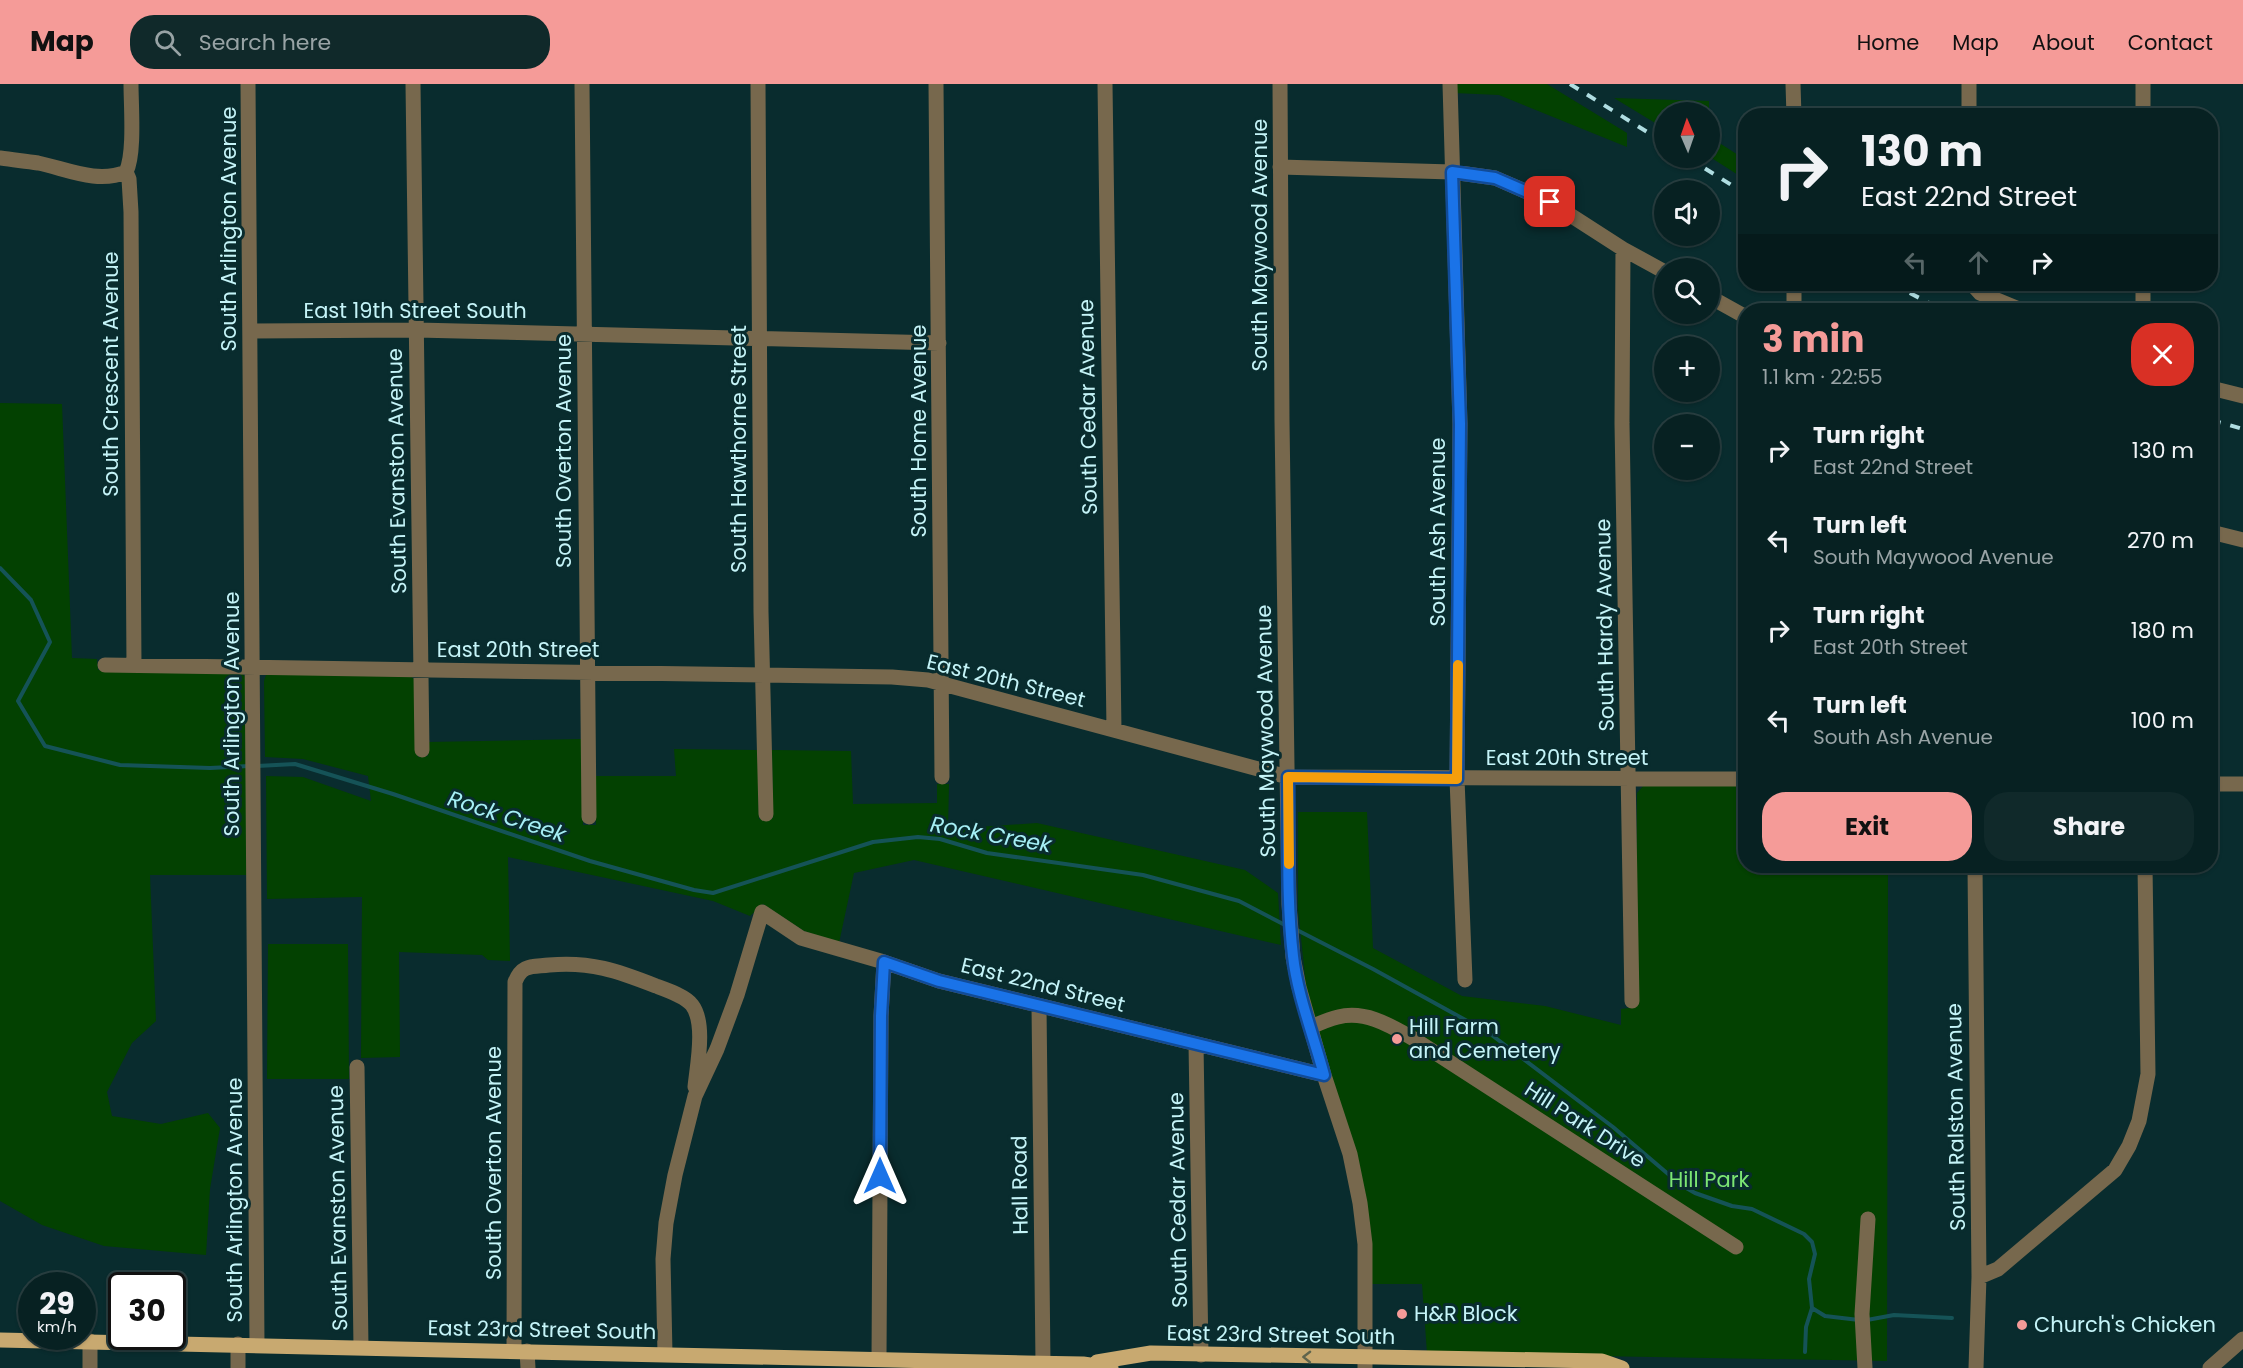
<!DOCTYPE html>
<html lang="en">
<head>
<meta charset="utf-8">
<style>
  body { margin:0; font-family:Poppins,sans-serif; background:#10292a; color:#f1f3f6; height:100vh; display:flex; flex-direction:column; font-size:22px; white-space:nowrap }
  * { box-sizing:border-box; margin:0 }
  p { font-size:20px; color:#98a3a5 }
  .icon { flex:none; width:33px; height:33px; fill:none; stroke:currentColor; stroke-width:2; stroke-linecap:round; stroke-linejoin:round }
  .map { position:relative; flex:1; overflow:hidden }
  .panel { position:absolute; left:1738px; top:219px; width:480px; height:570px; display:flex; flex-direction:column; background:#072122; border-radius:24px; box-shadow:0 2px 4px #0004,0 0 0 2px #283e40 }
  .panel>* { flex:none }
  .hud { position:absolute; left:1738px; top:24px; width:480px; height:183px; border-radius:24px; box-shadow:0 2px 4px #0004,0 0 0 2px #283e40; background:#072122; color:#f1f3f6; overflow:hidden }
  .needle { width:39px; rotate:358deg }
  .buttons { position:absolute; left:1654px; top:18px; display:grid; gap:12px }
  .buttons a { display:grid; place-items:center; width:66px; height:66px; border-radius:50%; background:#072122; box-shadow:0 2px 4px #0004,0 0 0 2px #283e40; font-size:30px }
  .speed { position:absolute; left:18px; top:1188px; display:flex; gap:12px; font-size:30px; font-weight:700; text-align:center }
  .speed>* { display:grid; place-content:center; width:78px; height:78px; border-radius:50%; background:#072122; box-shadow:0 2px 4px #0004,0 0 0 2px #283e40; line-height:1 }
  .speed small { font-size:15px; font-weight:400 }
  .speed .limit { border:3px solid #111; border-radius:9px; background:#fff; color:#111 }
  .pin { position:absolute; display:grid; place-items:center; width:51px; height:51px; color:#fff; margin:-26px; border-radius:12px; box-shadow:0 3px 9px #0006 }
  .me { position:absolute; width:66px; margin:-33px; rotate:0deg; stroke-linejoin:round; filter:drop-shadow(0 0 4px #0008) }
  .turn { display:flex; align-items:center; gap:21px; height:126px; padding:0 24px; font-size:27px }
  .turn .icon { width:78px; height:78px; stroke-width:2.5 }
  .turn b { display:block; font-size:42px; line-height:51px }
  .lanes { display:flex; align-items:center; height:57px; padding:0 24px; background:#0003; justify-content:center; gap:30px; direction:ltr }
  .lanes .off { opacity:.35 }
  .round { display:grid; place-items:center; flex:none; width:63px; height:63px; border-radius:24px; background:#10292a }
  .summary { display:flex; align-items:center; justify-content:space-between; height:102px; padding:0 24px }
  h1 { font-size:36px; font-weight:700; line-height:45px; color:#f59b98 }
  .cta { display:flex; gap:12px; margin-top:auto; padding:12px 24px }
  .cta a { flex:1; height:69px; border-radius:24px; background:#f59b98; color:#111; font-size:24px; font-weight:700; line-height:69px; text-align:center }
  .cta a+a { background:#10292a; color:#f1f3f6 }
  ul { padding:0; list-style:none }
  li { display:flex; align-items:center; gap:18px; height:90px; padding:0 24px }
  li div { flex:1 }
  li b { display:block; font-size:22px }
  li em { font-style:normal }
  header { display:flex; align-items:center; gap:36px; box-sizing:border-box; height:84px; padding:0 30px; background:#f59b98; color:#111 }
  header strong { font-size:28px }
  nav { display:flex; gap:33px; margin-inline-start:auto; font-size:21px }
  .search { width:420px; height:54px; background:#10292a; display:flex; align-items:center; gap:15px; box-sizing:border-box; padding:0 21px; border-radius:24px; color:#98a3a5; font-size:22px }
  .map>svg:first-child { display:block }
  .green { fill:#034101 }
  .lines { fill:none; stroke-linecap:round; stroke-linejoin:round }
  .stream { stroke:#155357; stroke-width:4 }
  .minor { stroke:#77684d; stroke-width:15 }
  .major { stroke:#c8a970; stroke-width:15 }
  .rail { stroke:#afdde1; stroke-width:4; stroke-dasharray:10 10; stroke-linecap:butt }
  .oneway { stroke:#5f644c }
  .route-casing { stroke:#114b97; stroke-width:15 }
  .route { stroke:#1a73e8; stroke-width:10 }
  .slow { stroke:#f59e0b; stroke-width:10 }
  .poi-dot { fill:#f59b98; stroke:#092c2e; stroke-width:2 }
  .labels { text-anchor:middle; stroke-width:6; stroke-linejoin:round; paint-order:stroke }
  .street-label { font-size:21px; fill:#c5f4f8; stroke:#092c2e }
  .poi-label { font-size:21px; fill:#c5f4f8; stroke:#092c2e; text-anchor:start }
  .park-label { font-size:21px; fill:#7ce673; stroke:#092c2e }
  .water-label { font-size:22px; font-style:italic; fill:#a6eff5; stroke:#092c2e }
</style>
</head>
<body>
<header>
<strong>Map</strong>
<div class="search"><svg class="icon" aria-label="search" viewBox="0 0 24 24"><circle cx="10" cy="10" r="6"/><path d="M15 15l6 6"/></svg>Search here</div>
<nav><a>Home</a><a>Map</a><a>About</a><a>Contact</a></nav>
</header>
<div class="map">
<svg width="2243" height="1284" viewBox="0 0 2243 1284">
  <rect width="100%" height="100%" fill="#092c2e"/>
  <!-- green -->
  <path class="green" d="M1454,0H1547L1627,49V63L1499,11L1454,9Z
    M1614,14L1709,17V28H1665V45Z
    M1710,53L1746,76V96L1710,73Z
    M0,319L62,320L72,574L97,575L98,586L239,588L247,594L248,791H150L156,937L132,959L107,1008L112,1032L161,1040L208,1029L220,1044L210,1105L206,1171L104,1162L42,1141L0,1117Z
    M276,589L409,591L415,596L418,673L428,672L427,658L581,655L583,741H596L594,692H676L674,665L758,666L759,735L773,734L772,666L851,667L853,720L937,719V700H949L948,745L1037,739L1245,786L1278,809L1281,861L914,776L854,789L839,859L804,847L763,820L750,832L713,817L508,773L510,877L488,876L482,871L399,868L400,973L361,974L362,813L267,815L266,692L303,693L371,717L368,692L303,675L265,673L264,597L266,591Z
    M1643,702H1746V782H1888L1887,1277L1427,1269L1422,1200H1371L1320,958L1306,902L1298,825V728H1367L1373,864L1462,912L1545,922L1621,941V925L1636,923L1637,709Z
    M268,860H348L349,995H267Z"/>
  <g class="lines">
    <!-- stream -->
    <path class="stream" d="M0,484L31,516L50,558L18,617L45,662L120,681L210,684L249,682
      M257,682L295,680L393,710L590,777L694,806L713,809L873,758L918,753L940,755L987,769L1143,791L1239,817L1285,841
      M1295,845L1373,885L1489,949L1613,1043L1681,1101L1695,1109L1732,1122L1752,1125L1804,1150L1812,1158L1815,1170L1809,1195L1812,1224L1806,1243L1805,1268
      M1812,1224L1825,1232L1859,1236
      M1867,1236L1894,1231L1952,1234"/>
    <!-- minor -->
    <path class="minor" d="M131,0C131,22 135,70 126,88L129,95L131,128L134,581
      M248,0L257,1261
      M413,0L422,666
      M582,0L589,733
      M758,0L761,528L766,730
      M936,0L942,693
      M1105,0L1114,646
      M1280,0L1282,337L1289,820L1293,873L1299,903L1324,991L1350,1070L1360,1119L1365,1160V1284
      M1450,0L1460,340L1457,695L1465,896
      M1793,0L1794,32
      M1969,0V32
      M2143,32V0
      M0,74C13,76 25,77 38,79C67,85 97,100 126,88
      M1280,83L1452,88L1495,94L1550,118L1623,165L1665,188
      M1623,165L1622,339L1632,917
      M1794,200V226
      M1972,200L1980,209L2021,226
      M1710,213L1746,233
      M2143,226V200
      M250,247L417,246L939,259
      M2211,304L2243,312
      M2211,448L2243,456
      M105,581L892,593L928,596L1288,693L1746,695
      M2211,700H2243
      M1975,782L1979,1193L1976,1284
      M1039,922L1043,1279
      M1311,943C1320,939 1329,935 1338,933C1366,926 1391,942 1414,955L1736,1163
      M1196,960L1201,1271
      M357,983L361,1263
      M1979,1193L1998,1185L2115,1086L2129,1062L2139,1037L2148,990L2145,782
      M238,1260V1284
      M514,1267L515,898C522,880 532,883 549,881C590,877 618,887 656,902C667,906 685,912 692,921C706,939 697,982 695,1003
      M527,1267L528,1284
      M665,1270L663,1175L666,1139L675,1091L695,1012L717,965L737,911L762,828L801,854L884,878L939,897L1324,991
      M879,1275L881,932L884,878
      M90,1284V1257
      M1865,1284L1862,1230L1868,1135
      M2210,1284L2243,1255"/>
    <!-- major -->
    <path class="major" d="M0,1256L1026,1279L1083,1280L1111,1284
      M1097,1278L1151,1269L1602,1277L1622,1284"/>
    <!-- rail -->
    <path class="rail" d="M1570,0L1665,59
      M1688,74L1746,110
      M1892,200L1943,226
      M2211,336L2243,345"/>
  </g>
  <!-- one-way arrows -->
  <defs><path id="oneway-chevron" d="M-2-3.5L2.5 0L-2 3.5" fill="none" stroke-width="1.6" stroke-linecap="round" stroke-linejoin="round" transform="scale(1.5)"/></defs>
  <use class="oneway" href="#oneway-chevron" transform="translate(1307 1273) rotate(-179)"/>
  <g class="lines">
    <defs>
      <path id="route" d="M880,1092L881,932L884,878L939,897L1324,991C1314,953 1297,910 1293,872C1286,813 1289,752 1288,693L1457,695L1460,340L1452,88L1495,94L1550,118"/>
    </defs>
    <!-- route casing -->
    <use href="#route" class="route-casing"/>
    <!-- route -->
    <use href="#route" class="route"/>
    <!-- slow -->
    <path class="slow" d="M1289,780L1288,693L1457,695L1458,581"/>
  </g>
  <!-- markers -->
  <g class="poi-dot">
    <circle cx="1397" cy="955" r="6"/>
    <circle cx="1402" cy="1230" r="6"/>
    <circle cx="2022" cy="1241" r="6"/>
  </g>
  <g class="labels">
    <!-- street labels -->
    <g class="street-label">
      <text transform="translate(229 145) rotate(-90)" y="7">South Arlington Avenue</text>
      <text transform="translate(1260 161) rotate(-90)" y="7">South Maywood Avenue</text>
      <text x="415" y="234">East 19th Street South</text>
      <text transform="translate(111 290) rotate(-90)" y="7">South Crescent Avenue</text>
      <text transform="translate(1088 323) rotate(-91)" y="7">South Cedar Avenue</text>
      <text transform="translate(919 347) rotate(-90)" y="7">South Home Avenue</text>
      <text transform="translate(739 365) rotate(-90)" y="7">South Hawthorne Street</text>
      <text transform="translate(564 367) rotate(-90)" y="7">South Overton Avenue</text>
      <text transform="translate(397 387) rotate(-91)" y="7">South Evanston Avenue</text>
      <text transform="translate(1438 448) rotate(-90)" y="7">South Ash Avenue</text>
      <text transform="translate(1605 541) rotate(-91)" y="7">South Hardy Avenue</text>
      <text x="518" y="573">East 20th Street</text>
      <text transform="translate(1006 597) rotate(14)" y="7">East 20th Street</text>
      <text transform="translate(232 630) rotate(-90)" y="7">South Arlington Avenue</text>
      <text transform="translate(1266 647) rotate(-91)" y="7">South Maywood Avenue</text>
      <text x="1567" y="681">East 20th Street</text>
      <text transform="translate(1043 901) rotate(14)" y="7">East 22nd Street</text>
      <text transform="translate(1956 1033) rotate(-91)" y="7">South Ralston Avenue</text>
      <text transform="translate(1585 1041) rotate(33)" y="7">Hill Park Drive</text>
      <text transform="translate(494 1079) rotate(-90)" y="7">South Overton Avenue</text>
      <text transform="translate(1020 1101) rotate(-91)" y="7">Hall Road</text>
      <text transform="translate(235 1116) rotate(-90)" y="7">South Arlington Avenue</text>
      <text transform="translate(1178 1116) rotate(-91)" y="7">South Cedar Avenue</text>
      <text transform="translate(338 1124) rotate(-91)" y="7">South Evanston Avenue</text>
      <text transform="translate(542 1246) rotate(1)" y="7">East 23rd Street South</text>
      <text transform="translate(1281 1251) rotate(1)" y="7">East 23rd Street South</text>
    </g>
    <!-- poi labels -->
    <g class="poi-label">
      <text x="1409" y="950">Hill Farm<tspan x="1409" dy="24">and Cemetery</tspan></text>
      <text x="1414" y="1237">H&amp;R Block</text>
      <text x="2034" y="1248">Church's Chicken</text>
    </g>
    <!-- park labels -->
    <g class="park-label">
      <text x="1709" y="1103">Hill Park</text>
    </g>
    <!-- water labels -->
    <g class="water-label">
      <text transform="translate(507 732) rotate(18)" y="8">Rock Creek</text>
      <text transform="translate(991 750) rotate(10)" y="8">Rock Creek</text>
    </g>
  </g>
</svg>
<div class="buttons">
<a><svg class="needle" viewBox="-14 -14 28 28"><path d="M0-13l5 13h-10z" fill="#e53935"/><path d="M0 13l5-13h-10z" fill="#98a3a5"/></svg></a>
<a><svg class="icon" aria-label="sound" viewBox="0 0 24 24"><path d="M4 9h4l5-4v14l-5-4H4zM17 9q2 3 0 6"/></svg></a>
<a><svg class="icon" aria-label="search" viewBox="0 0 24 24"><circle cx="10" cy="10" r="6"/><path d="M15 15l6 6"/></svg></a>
<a>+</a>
<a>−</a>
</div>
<div class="speed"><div>29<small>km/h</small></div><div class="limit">30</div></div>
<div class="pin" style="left:1550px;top:118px;background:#d93025"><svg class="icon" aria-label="arrive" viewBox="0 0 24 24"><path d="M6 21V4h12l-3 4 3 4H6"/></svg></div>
<svg class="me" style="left:880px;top:1092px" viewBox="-20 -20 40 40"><path d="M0-17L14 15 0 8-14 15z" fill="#1a73e8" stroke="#fff" stroke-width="4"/></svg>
<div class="hud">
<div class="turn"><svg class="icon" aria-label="right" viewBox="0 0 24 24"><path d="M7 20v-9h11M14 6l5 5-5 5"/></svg><div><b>130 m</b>East 22nd Street</div></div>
<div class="lanes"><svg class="icon off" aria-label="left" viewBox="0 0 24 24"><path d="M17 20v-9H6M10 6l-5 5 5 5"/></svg><svg class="icon off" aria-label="ahead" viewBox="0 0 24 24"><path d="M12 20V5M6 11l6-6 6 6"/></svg><svg class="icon" aria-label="right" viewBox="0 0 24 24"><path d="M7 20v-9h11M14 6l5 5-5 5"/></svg></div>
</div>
<section class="panel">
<div class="summary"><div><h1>3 min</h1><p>1.1 km · 22:55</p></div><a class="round" style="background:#d93025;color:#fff"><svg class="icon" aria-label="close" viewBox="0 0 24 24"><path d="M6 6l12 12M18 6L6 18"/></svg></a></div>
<ul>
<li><svg class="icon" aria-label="right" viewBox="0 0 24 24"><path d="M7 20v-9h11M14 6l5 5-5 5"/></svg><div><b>Turn right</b><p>East 22nd Street</p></div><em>130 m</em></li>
<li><svg class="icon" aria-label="left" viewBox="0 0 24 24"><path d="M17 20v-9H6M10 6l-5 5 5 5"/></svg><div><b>Turn left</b><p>South Maywood Avenue</p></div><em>270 m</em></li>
<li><svg class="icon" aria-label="right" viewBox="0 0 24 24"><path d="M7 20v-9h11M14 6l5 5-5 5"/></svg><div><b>Turn right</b><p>East 20th Street</p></div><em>180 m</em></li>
<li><svg class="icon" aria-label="left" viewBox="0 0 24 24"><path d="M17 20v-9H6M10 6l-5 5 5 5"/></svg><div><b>Turn left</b><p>South Ash Avenue</p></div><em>100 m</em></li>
</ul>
<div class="cta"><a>Exit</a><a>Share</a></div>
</section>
</div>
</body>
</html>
